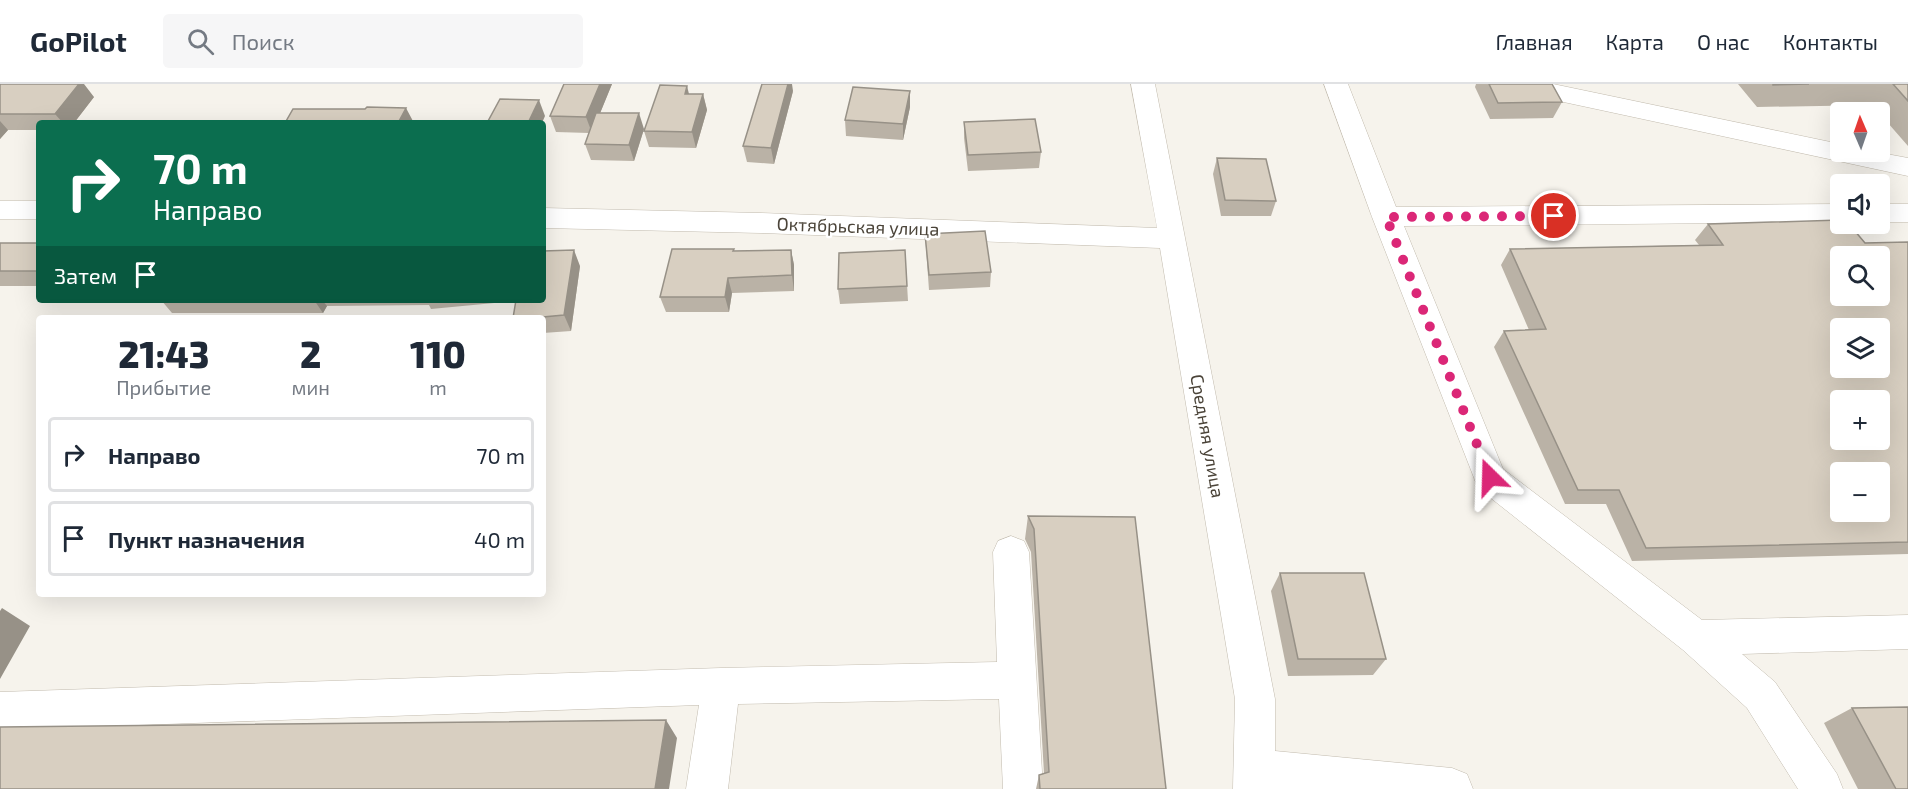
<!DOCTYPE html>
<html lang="ru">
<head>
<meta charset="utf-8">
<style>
  body { margin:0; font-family:"Exo 2",sans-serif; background:#f6f6f7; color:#1f2937; height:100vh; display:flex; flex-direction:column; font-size:22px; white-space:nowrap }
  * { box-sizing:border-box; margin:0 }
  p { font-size:20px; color:#747a83 }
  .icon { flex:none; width:33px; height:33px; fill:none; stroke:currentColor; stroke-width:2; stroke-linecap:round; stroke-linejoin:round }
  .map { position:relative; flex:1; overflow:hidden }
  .panel { position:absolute; left:36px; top:231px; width:510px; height:282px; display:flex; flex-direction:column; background:#fff; border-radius:6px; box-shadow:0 6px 24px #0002 }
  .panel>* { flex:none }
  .guide { position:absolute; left:36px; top:36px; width:510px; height:183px; border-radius:6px; box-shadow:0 6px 24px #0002; background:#0b6e4f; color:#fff; overflow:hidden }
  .needle { width:39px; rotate:358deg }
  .controls { position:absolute; left:1830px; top:18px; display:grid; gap:12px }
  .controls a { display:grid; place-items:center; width:60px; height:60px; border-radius:6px; background:#fff; box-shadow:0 6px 24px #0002; font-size:30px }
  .pin { position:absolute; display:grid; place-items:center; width:51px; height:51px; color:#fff; margin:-26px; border:3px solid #fff; border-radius:50%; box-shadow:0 2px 6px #0007 }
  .me { position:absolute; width:66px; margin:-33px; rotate:338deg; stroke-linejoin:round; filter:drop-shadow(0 0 4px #0008) }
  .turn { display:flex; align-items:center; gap:21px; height:126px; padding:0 18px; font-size:27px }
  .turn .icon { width:78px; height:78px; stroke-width:2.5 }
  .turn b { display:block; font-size:42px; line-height:51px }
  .then { display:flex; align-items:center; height:57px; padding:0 18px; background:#0003; gap:12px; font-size:22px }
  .eta { display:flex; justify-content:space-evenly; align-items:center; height:102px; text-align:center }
  .eta b { font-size:36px; font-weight:800; line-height:42px }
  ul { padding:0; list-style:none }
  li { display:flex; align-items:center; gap:18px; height:75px; margin:0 12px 9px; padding:0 6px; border:3px solid #e0e1e3; border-radius:6px }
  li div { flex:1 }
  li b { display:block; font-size:22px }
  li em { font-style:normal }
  header { display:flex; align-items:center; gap:36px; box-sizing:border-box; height:84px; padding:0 30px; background:#fff; border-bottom:2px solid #e0e1e3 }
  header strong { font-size:28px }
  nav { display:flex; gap:33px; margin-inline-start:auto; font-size:21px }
  .search { width:420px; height:54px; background:#f6f6f7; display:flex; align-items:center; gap:15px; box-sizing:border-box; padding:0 21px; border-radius:6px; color:#747a83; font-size:22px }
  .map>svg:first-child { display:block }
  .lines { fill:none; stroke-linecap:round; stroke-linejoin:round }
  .minor-casing { stroke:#c2bbae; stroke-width:1 }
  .minor { fill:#fff; fill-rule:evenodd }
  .wall { fill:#bab2a6 }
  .shaded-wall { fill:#979187 }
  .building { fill:#d8cfc1; stroke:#979187; stroke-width:1.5; fill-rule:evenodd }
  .route { stroke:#db2777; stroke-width:10; stroke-dasharray:0 18 }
  .labels { text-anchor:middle; stroke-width:5; stroke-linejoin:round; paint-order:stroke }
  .street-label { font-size:18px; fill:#4b4439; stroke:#fff }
</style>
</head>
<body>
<header>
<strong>GoPilot</strong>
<div class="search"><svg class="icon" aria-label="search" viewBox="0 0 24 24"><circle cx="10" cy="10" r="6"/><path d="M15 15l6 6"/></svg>Поиск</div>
<nav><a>Главная</a><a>Карта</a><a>О нас</a><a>Контакты</a></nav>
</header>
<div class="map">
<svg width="1908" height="705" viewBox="0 0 1908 705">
  <rect width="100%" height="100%" fill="#f6f3ec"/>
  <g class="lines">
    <defs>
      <path id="minor" d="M1131,0H1155L1275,615V667L1452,684L1467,690L1473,705H1233L1235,615L1160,164L761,149L543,144V124L761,129L1157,144Z
        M1324,0H1348L1396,123L1840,120V138L1404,142L1503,385L1702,536L1908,531V565L1742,570L1775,598L1837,690L1843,705H1798L1747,624L1683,566L1478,404L1372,133Z
        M1505,0H1553L1840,60V68H1876L1908,74V92L1517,8L1508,5Z
        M0,117H39V135H0Z
        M1880,120H1908V138H1880Z
        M1011,452L1024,457L1029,468L1043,705H1003L999,615L738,620L728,705H686L699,621L0,646V608L721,584L997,578L993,468L998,457Z"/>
    </defs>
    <!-- minor casing -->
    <use href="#minor" class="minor-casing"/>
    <!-- minor -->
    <use href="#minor" class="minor"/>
  </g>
  <!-- wall -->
  <path class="wall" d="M0,0L94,13L74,39H39V46H8L0,55Z
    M564,0H612L600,29L644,45L634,77L591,76L585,60L589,49L556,48L550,32Z
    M1476,0H1552L1562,18L1553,34L1490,35L1475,3Z
    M1738,0H1908V62L1874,23L1876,21L1757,23Z
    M793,7L774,80L747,78L743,62Z
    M910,7V23L903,56L846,52L845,36Z
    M689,10H703L707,26L696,64L649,63L644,47Z
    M964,38L1041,68L1039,84L968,87L964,54Z
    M1217,74L1276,117L1271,132H1221L1213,90Z
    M1708,140L1865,159L1908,158V470L1632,477L1606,420H1565L1494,263L1504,247L1529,246L1501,181L1510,165L1699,161L1695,156Z
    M925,150L991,188L990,203L929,206Z
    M0,159H39V202H0Z
    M734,165V167L791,166L794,181V207L732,209L729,228H666L660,213Z
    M905,166L908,217L840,220L838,205Z
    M580,182L571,247L543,249V234H513L516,217L431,225L429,221L327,222L323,229H172L161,216H543Z
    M1028,432L1166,705H1036L1039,691L1044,689L1031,468L1025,455Z
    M1280,489L1386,575L1373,591L1288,592L1271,507Z
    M1852,624L1908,705H1858L1824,639Z"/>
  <!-- shaded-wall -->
  <path class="shaded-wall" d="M79,0H84L94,13L74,39H63L55,30Z
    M600,0H612L592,49L586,33Z
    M788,0H792L793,7L774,80L771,64Z
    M687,2L691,18L685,10Z
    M910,7V23L903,56V40Z
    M703,10L707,26L696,64L692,48Z
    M539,16L545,32L542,39H528Z
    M406,24L414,39H398Z
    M639,29L644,45L634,77L629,61Z
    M0,37L8,46L0,55Z
    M574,166L580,182L571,247L564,231Z
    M791,166L794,181V207L792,191Z
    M728,194L732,209L729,228L725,213Z
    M314,216H322L327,222L323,229Z
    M2,524L30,542L0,595V527Z
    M666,636L677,654L669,705H655Z"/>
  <!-- building -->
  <path class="building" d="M0,0H79L55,30H0Z
    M564,0H600L586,33L550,32Z
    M762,0H788L771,64L743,62Z
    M1489,0H1552L1562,18L1498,19Z
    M1773,0H1809L1773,1Z
    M1893,0H1908V17Z
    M660,1L687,2L685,10H703L692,48L644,47Z
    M853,3L910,7L903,40L845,36Z
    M500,15L539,16L528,39H487Z
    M367,23L406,24L398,39H285L293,25H365Z
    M596,29H639L629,61L585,60Z
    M1035,35L1041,68L968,71L964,38Z
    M1217,74L1266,75L1276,117L1225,116Z
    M1840,136V140H1849L1865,159L1908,158V458L1646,464L1619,406H1578L1504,247L1546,245L1510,165L1723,161L1708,140ZM1840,172H1880V212H1840ZM1840,244H1880V284H1840ZM1840,316H1880V356H1840ZM1840,388H1880V428H1840Z
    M985,147L991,188L929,191L925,150Z
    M0,159H39V187H0Z
    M672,165H734L733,167L791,166L792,191L728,194L725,213H660Z
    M574,166L564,231L532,234H513L516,216H543V167Z
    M905,166L907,202L838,205L839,169Z
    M1028,432L1135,433L1166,705H1040L1039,691L1049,688L1034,445Z
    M1280,489H1364L1386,575H1298Z
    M1908,623V705H1896L1852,624Z
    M666,636L655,705H0V643Z"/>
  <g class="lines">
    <!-- route -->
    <path class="route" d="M1490,393L1386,133L1554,132"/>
  </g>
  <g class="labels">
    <!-- street labels -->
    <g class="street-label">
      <text transform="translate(858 143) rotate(2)" y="6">Октябрьская улица</text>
      <text transform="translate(1207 352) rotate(80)" y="6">Средняя улица</text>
    </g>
  </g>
</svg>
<div class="controls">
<a><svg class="needle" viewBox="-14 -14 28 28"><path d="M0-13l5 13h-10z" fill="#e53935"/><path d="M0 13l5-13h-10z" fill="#747a83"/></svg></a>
<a><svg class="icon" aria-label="sound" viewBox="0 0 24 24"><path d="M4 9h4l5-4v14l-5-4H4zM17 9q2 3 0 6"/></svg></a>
<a><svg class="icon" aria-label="search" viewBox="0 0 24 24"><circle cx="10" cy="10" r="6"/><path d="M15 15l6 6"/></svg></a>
<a><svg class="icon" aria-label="layers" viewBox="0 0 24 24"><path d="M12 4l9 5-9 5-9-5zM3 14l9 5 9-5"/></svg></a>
<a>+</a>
<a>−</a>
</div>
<div class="pin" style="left:1554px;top:132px;background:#d93025"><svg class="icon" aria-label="arrive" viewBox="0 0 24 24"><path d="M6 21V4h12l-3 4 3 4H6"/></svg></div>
<svg class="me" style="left:1490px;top:393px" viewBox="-20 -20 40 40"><path d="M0-17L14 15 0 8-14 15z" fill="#db2777" stroke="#fff" stroke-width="4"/></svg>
<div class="guide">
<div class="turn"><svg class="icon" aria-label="right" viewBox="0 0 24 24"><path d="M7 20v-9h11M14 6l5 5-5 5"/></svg><div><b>70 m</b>Направо</div></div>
<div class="then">Затем<svg class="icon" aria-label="arrive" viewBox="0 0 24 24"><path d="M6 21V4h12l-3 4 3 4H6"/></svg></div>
</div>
<section class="panel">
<div class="eta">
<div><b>21:43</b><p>Прибытие</p></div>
<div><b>2</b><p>мин</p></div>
<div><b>110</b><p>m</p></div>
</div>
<ul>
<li><svg class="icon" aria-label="right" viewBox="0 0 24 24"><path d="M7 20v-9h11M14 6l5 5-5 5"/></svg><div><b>Направо</b></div><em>70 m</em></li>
<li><svg class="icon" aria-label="arrive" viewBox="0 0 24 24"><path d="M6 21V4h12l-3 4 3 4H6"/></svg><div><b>Пункт назначения</b></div><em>40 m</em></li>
</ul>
</section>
</div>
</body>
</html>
